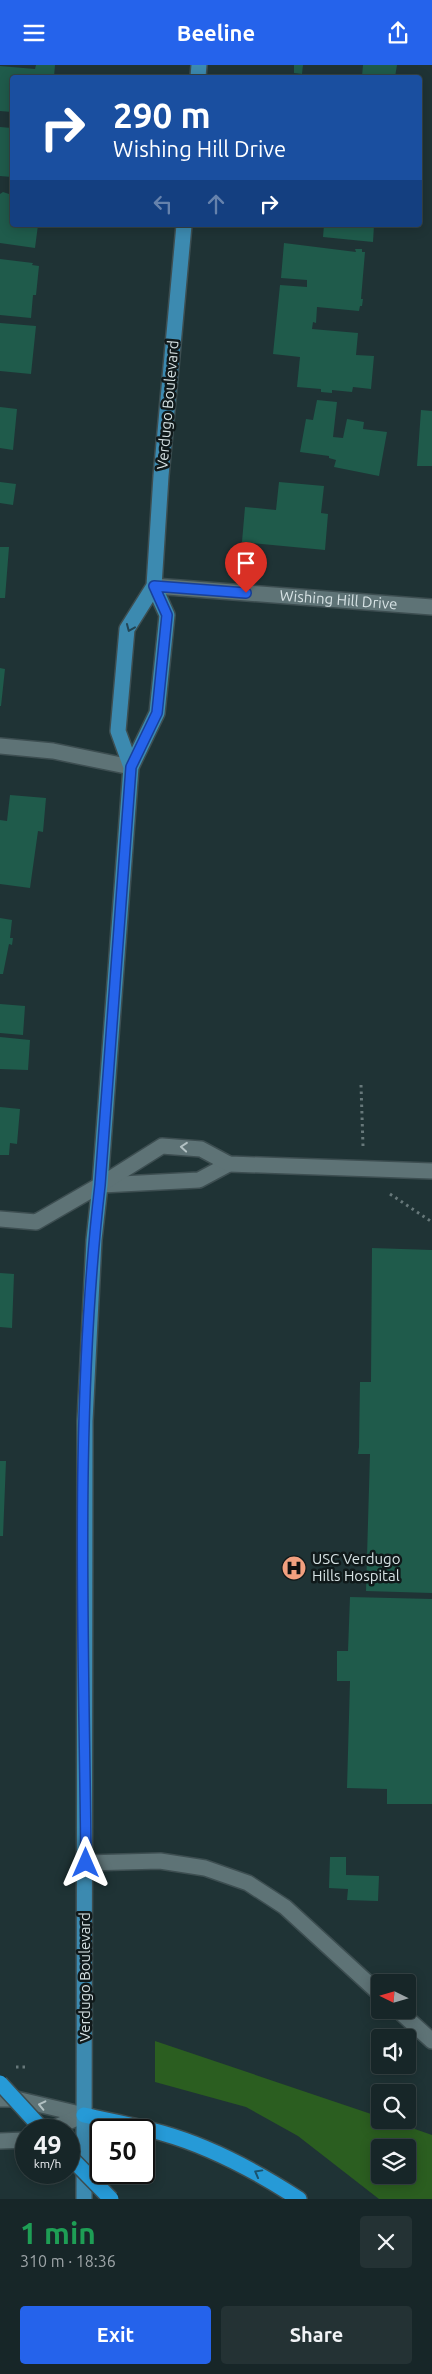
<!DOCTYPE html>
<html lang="en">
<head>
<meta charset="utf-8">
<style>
  body { margin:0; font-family:Ubuntu,sans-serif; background:#243234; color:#f1f3f6; height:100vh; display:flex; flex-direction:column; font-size:19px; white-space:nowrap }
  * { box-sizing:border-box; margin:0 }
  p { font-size:16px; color:#9ea5a8 }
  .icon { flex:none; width:28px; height:28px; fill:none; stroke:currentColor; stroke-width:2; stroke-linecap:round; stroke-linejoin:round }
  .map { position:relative; height:2134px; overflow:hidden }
  .details { display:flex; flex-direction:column; background:#172628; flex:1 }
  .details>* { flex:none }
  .guide { position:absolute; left:10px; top:10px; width:412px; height:152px; border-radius:5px; box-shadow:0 2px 12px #0003,0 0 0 1px #364345; background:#1a4fa0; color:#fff; overflow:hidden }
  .needle { width:32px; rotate:275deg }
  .fabs { position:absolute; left:371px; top:1909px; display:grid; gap:10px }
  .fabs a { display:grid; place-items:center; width:45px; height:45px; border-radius:5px; background:#172628; box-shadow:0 2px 12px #0003,0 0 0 1px #364345; font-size:25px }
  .speed { position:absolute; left:15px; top:2054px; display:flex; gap:10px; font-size:25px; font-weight:700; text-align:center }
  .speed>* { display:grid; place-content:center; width:65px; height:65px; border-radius:50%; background:#172628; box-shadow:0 2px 12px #0003,0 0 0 1px #364345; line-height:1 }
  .speed small { font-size:12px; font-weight:400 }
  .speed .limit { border:2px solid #111; border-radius:8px; background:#fff; color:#111 }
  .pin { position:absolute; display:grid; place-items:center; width:42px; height:42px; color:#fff; margin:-51px -21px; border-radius:50% 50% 50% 0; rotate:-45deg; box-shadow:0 0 5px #0007 }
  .pin .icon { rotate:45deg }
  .me { position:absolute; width:55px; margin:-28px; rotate:0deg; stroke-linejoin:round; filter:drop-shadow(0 0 4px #0008) }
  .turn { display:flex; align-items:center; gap:18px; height:105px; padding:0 20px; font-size:22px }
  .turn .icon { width:65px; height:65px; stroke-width:2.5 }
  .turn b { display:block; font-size:35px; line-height:42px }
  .lanes { display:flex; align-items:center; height:48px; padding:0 20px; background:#0003; justify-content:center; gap:25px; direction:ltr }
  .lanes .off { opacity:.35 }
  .round { display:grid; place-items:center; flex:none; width:52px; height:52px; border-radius:5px; background:#243234 }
  .overview { display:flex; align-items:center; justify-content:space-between; height:85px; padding:0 20px }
  h1 { font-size:30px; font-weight:700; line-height:38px; color:#1e9e55 }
  .primary-button { display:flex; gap:10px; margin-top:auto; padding:10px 20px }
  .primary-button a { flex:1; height:58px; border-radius:5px; background:#2563eb; color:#fff; font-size:20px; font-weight:700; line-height:58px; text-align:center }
  .primary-button a+a { background:#243234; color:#f1f3f6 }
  header { display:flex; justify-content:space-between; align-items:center; height:65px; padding:0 20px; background:#2563eb; color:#fff; font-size:22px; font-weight:700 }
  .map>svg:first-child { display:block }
  .green { fill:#2b5e20; fill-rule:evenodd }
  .building { fill:#1f5b4b }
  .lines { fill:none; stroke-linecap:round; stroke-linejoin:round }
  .minor-casing { stroke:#3d4e51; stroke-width:18 }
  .major-casing { stroke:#3d4e51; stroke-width:18 }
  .highway-casing { stroke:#3d4e51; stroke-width:18 }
  .path { stroke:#67787a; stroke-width:3; stroke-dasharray:2.5 4; stroke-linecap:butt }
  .minor { stroke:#5e7376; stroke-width:15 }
  .major { stroke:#3c8ab0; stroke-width:15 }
  .highway { stroke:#269ad7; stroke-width:15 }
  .highway-bridge-casing { stroke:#3d4e51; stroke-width:18; stroke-linecap:butt }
  .highway-bridge { stroke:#269ad7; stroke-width:15 }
  .oneway { stroke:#224656 }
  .oneway2 { stroke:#b2c1c3 }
  .oneway3 { stroke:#1a536f }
  .route-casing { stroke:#184099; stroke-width:12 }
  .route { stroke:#2563eb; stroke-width:9 }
  .labels { text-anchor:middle; stroke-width:5; stroke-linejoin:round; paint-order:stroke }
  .street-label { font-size:15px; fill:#d6e2e4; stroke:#10191a }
  .poi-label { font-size:15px; fill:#d6e2e4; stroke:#10191a; text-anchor:start }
</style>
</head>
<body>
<header><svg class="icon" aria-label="menu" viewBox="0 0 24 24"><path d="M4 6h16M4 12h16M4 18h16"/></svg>Beeline<svg class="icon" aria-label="share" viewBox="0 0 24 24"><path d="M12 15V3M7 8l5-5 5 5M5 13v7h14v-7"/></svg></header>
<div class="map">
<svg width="432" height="2134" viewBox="0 0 432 2134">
  <rect width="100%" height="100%" fill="#1f3335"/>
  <!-- green -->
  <path class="green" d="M155,1976L380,2052V2055H389L432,2070V2134H379L298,2071L246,2042L155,2017ZM380,2082H408V2110H380Z"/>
  <!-- building -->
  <path class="building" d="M36,0H55L54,12H12V47L0,46V1L35,4Z
    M294,0H303L302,9L294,8Z
    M363,0H397L395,12L362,11Z
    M0,62L12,63V112L0,111Z
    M3,127L12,130V160H38L35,183L0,178V129Z
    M324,160H374L373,177L323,172Z
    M284,178L356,187L355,184H362V187H365L361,234H363L362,241H360L359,246L317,242L316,258L313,257L312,264L358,268L356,290L374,291L371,324L353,322L352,327L332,325V328L321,327V324L297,322L300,292L273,289L280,220L307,222V215L281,213Z
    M0,194L33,198L32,200L39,201L36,230H33L31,253L0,250Z
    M0,258L36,261L31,309L0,306Z
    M317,335L337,337L333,372L343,373L347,354L364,357L363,364L387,367L379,411L334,402L336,395L329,393V391L300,387L306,354L313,355Z
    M0,342L17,344L13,385L0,383Z
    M421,345L432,346V401H417Z
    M0,417L16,419L13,440L0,438Z
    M279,417L324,421L321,448L328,449L325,485L242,477L245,442L276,445Z
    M0,482H9L5,533H0Z
    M0,603L5,604L1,641H0Z
    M10,730L46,733L43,767L38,766L30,823L0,819V755L7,756Z
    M0,853L12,855L10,873H13L12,880L9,879L3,909H0Z
    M0,939L25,941L23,970L0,968Z
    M0,972L30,975L28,1005L0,1004Z
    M0,1042L20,1044L17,1079L10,1078L9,1090H0Z
    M372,1183L432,1185V1528L366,1526L370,1389H358L359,1382L360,1317H371Z
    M0,1208L14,1209L12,1263L0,1262Z
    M0,1396H6L3,1471H0Z
    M350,1532L432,1534V1739H387V1724L347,1723L350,1616H337V1586H348Z
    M330,1792H346V1810L379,1811L378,1836L347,1835L348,1824L329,1823Z"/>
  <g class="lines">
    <defs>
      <g id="minor">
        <path id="s1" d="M154,521L432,542"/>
        <path d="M0,681L53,686L131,702"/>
        <path d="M102,1120L199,1115L229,1099"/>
        <path d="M0,1154L36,1157L100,1120L162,1081L201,1084L229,1099L432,1106"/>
        <path d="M86,1798L160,1796L205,1803L248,1818L285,1842L380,1929"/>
        <path d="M398,1945L432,1976"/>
        <path d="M0,2034H16L84,2050"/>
        <path d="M49,2065L84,2050"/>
        <path d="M0,2076L26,2075"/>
      </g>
      <path id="major" d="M198,12L199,0
        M131,702L118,666L127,564L154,521
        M84,2134L85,1356L94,1175L100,1120L131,702L157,648L167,550L154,521L161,411L184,160"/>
      <path id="highway" d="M84,2050C110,2056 137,2061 162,2068C212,2082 256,2106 299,2134"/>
    </defs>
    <!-- minor casing -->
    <use href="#minor" class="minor-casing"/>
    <!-- major casing -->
    <use href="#major" class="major-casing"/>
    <!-- highway casing -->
    <use href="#highway" class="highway-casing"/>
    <!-- path -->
    <path class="path" d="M361,1020L363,1081
      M390,1129L432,1157
      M16,2002H28"/>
    <!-- minor -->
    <use href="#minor" class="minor"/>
    <!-- major -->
    <use href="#major" class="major"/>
    <!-- highway -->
    <use href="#highway" class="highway"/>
    <defs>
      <path id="highway-bridge" d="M0,2018L43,2065
        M69,2091L111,2134"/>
    </defs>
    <!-- highway-bridge casing -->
    <use href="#highway-bridge" class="highway-bridge-casing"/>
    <!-- highway-bridge -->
    <use href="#highway-bridge" class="highway-bridge"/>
  </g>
  <!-- one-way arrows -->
  <defs><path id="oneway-chevron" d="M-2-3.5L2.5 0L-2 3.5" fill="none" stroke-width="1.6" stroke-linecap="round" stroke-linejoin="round" transform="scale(1.25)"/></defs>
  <use class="oneway" href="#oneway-chevron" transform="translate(130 563) rotate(113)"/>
  <g class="oneway2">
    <use href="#oneway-chevron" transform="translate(184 1082) rotate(-175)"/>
    <use href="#oneway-chevron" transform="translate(42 2040) rotate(-167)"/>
  </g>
  <use class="oneway3" href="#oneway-chevron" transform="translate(258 2108) rotate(-151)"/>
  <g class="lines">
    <defs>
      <path id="route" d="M86,1798C84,1573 74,1345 100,1120L131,702L157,648L167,550L154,521L246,528"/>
    </defs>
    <!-- route casing -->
    <use href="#route" class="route-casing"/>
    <!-- route -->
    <use href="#route" class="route"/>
  </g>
  <!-- icons -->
  <defs>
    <symbol id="hospital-disc" viewBox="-11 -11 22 22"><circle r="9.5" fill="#f2a07f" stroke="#10191a"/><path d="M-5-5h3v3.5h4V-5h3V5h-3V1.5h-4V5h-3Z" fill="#111"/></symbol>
  </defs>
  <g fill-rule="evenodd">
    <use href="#hospital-disc" x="280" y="1489" width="28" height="28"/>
  </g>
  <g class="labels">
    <!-- street labels -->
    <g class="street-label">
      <text transform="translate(168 340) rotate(-85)" y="5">Verdugo Boulevard</text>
      <text dy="5" stroke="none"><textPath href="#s1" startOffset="185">Wishing Hill Drive</textPath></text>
      <text transform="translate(85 1912) rotate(-90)" y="5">Verdugo Boulevard</text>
    </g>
    <!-- poi labels -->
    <g class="poi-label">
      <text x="312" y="1499">USC Verdugo<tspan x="312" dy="17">Hills Hospital</tspan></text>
    </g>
  </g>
</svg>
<div class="fabs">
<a><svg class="needle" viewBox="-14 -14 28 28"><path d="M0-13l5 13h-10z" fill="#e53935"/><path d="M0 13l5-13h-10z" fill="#9ea5a8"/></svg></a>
<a><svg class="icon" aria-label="sound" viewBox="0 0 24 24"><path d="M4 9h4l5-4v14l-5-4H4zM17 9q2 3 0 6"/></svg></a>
<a><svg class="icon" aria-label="search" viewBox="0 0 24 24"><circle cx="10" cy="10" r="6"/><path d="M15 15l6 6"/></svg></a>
<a><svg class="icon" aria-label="layers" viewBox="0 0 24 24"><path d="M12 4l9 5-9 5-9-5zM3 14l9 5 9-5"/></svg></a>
</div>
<div class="speed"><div>49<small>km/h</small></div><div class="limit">50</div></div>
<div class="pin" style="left:246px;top:528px;background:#d93025"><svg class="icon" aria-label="arrive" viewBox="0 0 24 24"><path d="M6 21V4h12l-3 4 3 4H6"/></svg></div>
<svg class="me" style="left:86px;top:1798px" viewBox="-20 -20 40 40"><path d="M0-17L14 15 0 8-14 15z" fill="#2563eb" stroke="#fff" stroke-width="4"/></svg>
<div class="guide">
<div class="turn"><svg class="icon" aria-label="right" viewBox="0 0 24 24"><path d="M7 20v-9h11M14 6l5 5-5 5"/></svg><div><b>290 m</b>Wishing Hill Drive</div></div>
<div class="lanes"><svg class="icon off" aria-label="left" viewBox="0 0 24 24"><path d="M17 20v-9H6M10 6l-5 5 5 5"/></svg><svg class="icon off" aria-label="ahead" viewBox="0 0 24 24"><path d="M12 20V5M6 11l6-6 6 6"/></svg><svg class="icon" aria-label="right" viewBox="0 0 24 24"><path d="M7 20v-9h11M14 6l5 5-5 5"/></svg></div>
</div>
</div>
<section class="details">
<div class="overview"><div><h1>1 min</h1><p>310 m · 18:36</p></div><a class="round"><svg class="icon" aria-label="close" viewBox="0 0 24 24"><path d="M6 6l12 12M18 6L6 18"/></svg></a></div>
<div class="primary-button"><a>Exit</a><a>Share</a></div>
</section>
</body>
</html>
